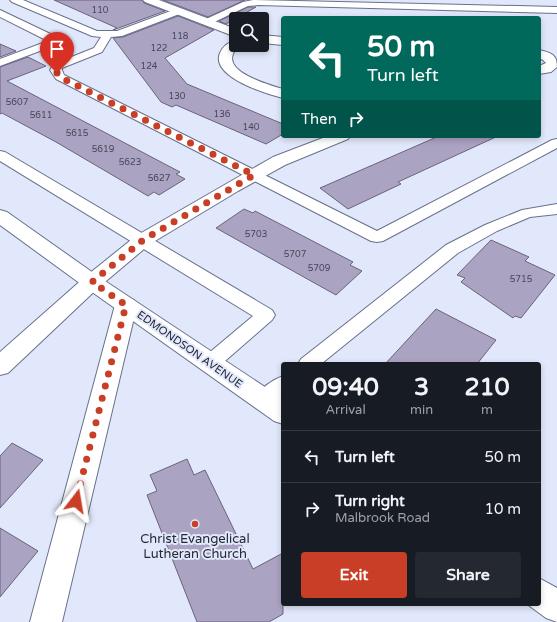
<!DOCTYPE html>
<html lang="en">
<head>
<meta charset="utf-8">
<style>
  body { margin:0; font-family:"Varela Round",sans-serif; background:#242831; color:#f1f3f6; height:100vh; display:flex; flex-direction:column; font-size:15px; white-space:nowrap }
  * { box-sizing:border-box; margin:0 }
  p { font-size:13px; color:#9ea1a6 }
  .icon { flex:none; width:22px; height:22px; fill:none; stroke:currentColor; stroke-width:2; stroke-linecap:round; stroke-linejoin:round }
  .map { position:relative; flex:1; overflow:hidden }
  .side { position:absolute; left:281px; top:362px; width:260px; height:244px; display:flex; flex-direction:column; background:#171b24; border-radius:4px; box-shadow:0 2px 6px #0003 }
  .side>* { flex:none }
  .top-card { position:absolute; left:281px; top:16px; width:260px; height:122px; border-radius:4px; box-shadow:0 2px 6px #0003; background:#00695c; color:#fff; overflow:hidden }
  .tools { position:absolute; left:229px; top:12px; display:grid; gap:8px }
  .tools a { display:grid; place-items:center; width:40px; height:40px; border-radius:4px; background:#171b24; box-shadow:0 2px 6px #0003; font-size:20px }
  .pin { position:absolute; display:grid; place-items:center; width:34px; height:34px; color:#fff; margin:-41px -17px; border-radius:50% 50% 50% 0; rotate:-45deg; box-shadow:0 0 4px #0007 }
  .pin .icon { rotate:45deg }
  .me { position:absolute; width:44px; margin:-22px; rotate:14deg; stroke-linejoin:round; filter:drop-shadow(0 0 3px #0008) }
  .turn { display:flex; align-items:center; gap:14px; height:84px; padding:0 20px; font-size:18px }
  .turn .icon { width:52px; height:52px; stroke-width:2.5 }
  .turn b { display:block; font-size:28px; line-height:34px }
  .then { display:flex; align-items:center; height:38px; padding:0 20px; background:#0003; gap:8px; font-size:15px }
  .eta { display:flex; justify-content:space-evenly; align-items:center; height:68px; text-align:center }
  .eta b { font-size:24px; font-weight:800; line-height:28px }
  .cta { display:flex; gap:8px; margin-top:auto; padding:8px 20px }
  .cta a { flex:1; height:46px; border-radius:4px; background:#c93e26; color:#fff; font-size:16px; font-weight:800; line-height:46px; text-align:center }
  .cta a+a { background:#242831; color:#f1f3f6 }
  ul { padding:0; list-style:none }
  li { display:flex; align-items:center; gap:12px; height:52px; padding:0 20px; border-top:1px solid #363941 }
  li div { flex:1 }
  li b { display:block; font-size:15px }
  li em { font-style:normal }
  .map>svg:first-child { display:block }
  .building { fill:#aba3c2; stroke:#6a627e }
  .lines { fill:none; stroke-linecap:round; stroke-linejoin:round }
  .service-casing { stroke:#69708b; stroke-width:2 }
  .minor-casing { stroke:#69708b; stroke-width:2 }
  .secondary-casing { stroke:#69708b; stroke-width:2 }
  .service { fill:#fff; fill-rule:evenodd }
  .minor { fill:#fff; fill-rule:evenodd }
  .secondary { fill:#fff; fill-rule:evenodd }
  .route { stroke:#c93e26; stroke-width:7; stroke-dasharray:0 12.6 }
  .poi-dot { fill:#c93e26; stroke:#e2e8fb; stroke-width:1.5 }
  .labels { text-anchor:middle; stroke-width:4; stroke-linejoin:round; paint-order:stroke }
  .number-label { font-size:9px; fill:#474858 }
  .street-label { font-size:11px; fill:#262935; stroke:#e2e8fb }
  .near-poi-label { font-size:13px; fill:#262935; stroke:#e2e8fb }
</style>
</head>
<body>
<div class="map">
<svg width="557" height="622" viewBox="0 0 557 622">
  <rect width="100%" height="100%" fill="#e2e8fb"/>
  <!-- building -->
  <path class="building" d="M54,0H142L144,3L165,11L113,30L117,28Z
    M163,0H245L208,17Z
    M248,7H256L226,24L219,21Z
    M178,16L214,30L165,58L187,84L283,124V134L266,144L176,105L172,107L161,102L113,38L123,37Z
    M0,44L16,51L0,57Z
    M28,57L46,66L7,81L180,172L176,174L185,179L159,195L154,192L148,196L56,142L2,113L0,114V67Z
    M439,136H498L398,182L401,184L348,209L320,188Z
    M244,209L253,213L255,211L353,262L350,265L362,271L336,295L216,228Z
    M491,240L529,257L525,261L555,275L521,318L515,316L513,318L461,282L465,278L457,275Z
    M436,309L496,340L477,364H385Z
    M12,443L43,460L0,508V456Z
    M187,459L194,475L205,470L253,569L283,553V614L269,622H197L147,495L157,491L150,475Z
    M0,528L38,551L0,597Z"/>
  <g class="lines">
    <defs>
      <path id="service" d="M10,0H23L97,31H117L176,9H182L184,11L182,13L122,36L111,37L102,52L62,68V70L64,75L377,231L552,140L557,139V148L383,241L377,242L371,241L56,79L50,70L54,64L94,48L101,37L92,36L12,2Z
        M253,0L557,7V13L258,5L248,6L210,24L207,25L202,22L204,20L243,2Z
        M0,10L61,39L62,41L61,43L0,66V59L48,41L0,17Z
        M0,151L5,152L272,310L275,315L272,320L217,368L210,371L203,368L200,363L203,358L253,316L0,161Z
        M557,204V214L530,217L497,231L458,253L321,364H298L301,359L446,245L485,225L522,210Z
        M283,376V396C274,403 269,410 257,406L254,400C259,389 272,380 283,376Z"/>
      <path id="minor" d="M143,0H159L236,29V37L145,2Z
        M262,35L283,37V45L262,43Z
        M236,40V45H242C239,48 234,50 233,54C225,73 270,85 283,89V98C267,94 210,77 220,53C223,46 229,42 236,40Z
        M539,50C551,53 557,54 557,67L551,72L539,74V66L546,63L543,60L539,58Z
        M328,136H350L348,139L285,165L238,191L150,244L99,287L8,373L0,375V352L85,277L136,236L273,157Z
        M126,297L134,300L137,305L62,622H30L115,305L118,300Z"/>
      <path id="secondary" d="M0,210L7,212L99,277L283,399V424L274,421L85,287L0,225Z
        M539,578L557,588V622L546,618L527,604H539Z"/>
    </defs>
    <!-- service casing -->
    <use href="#service" class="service-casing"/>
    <!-- minor casing -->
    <use href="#minor" class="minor-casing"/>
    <!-- secondary casing -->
    <use href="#secondary" class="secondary-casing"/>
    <!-- service -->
    <use href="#service" class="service"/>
    <!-- minor -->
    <use href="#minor" class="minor"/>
    <!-- secondary -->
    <use href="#secondary" class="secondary"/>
  </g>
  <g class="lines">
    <!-- route -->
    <path class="route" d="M57,73L60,77L254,175L143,240L92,282L126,305L76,501"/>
  </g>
  <!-- markers -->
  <circle class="poi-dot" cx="195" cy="524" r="4"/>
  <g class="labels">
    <!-- number labels -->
    <g class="number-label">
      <text x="100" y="13">110</text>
      <text x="180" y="39">118</text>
      <text x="159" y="51">122</text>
      <text x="149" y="69">124</text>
      <text x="177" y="99">130</text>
      <text x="17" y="105">5607</text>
      <text x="222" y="117">136</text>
      <text x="41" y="118">5611</text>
      <text x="251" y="130">140</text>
      <text x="77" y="136">5615</text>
      <text x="103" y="152">5619</text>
      <text x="130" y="165">5623</text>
      <text x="159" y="181">5627</text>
      <text x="256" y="237">5703</text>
      <text x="295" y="257">5707</text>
      <text x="319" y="271">5709</text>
      <text x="521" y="282">5715</text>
    </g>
    <!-- street labels -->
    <g class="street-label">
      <text transform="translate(190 349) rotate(35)" y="4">EDMONDSON AVENUE</text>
    </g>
    <!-- near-poi labels -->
    <g class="near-poi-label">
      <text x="195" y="543">Christ Evangelical<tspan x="195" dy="15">Lutheran Church</tspan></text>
    </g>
  </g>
</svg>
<div class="tools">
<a><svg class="icon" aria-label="search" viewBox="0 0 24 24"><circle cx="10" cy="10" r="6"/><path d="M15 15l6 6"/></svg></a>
</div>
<div class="pin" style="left:57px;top:73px;background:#d93025"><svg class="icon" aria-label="arrive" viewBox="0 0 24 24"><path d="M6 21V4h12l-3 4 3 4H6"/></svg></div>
<svg class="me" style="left:76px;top:501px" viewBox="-20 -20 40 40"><path d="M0-17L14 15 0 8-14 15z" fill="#c93e26" stroke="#fff" stroke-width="4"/></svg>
<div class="top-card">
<div class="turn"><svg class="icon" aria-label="left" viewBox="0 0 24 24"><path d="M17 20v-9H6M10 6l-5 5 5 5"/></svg><div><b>50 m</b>Turn left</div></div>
<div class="then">Then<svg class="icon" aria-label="right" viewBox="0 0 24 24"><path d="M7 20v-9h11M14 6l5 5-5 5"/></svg></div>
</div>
<section class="side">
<div class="eta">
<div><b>09:40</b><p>Arrival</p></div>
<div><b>3</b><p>min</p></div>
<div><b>210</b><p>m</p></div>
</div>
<ul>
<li><svg class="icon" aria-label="left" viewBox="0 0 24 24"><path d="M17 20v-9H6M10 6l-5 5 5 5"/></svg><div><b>Turn left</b></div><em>50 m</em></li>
<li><svg class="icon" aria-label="right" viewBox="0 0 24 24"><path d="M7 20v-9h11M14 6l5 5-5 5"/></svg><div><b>Turn right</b><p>Malbrook Road</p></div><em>10 m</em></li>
</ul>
<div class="cta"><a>Exit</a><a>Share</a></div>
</section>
</div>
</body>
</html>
